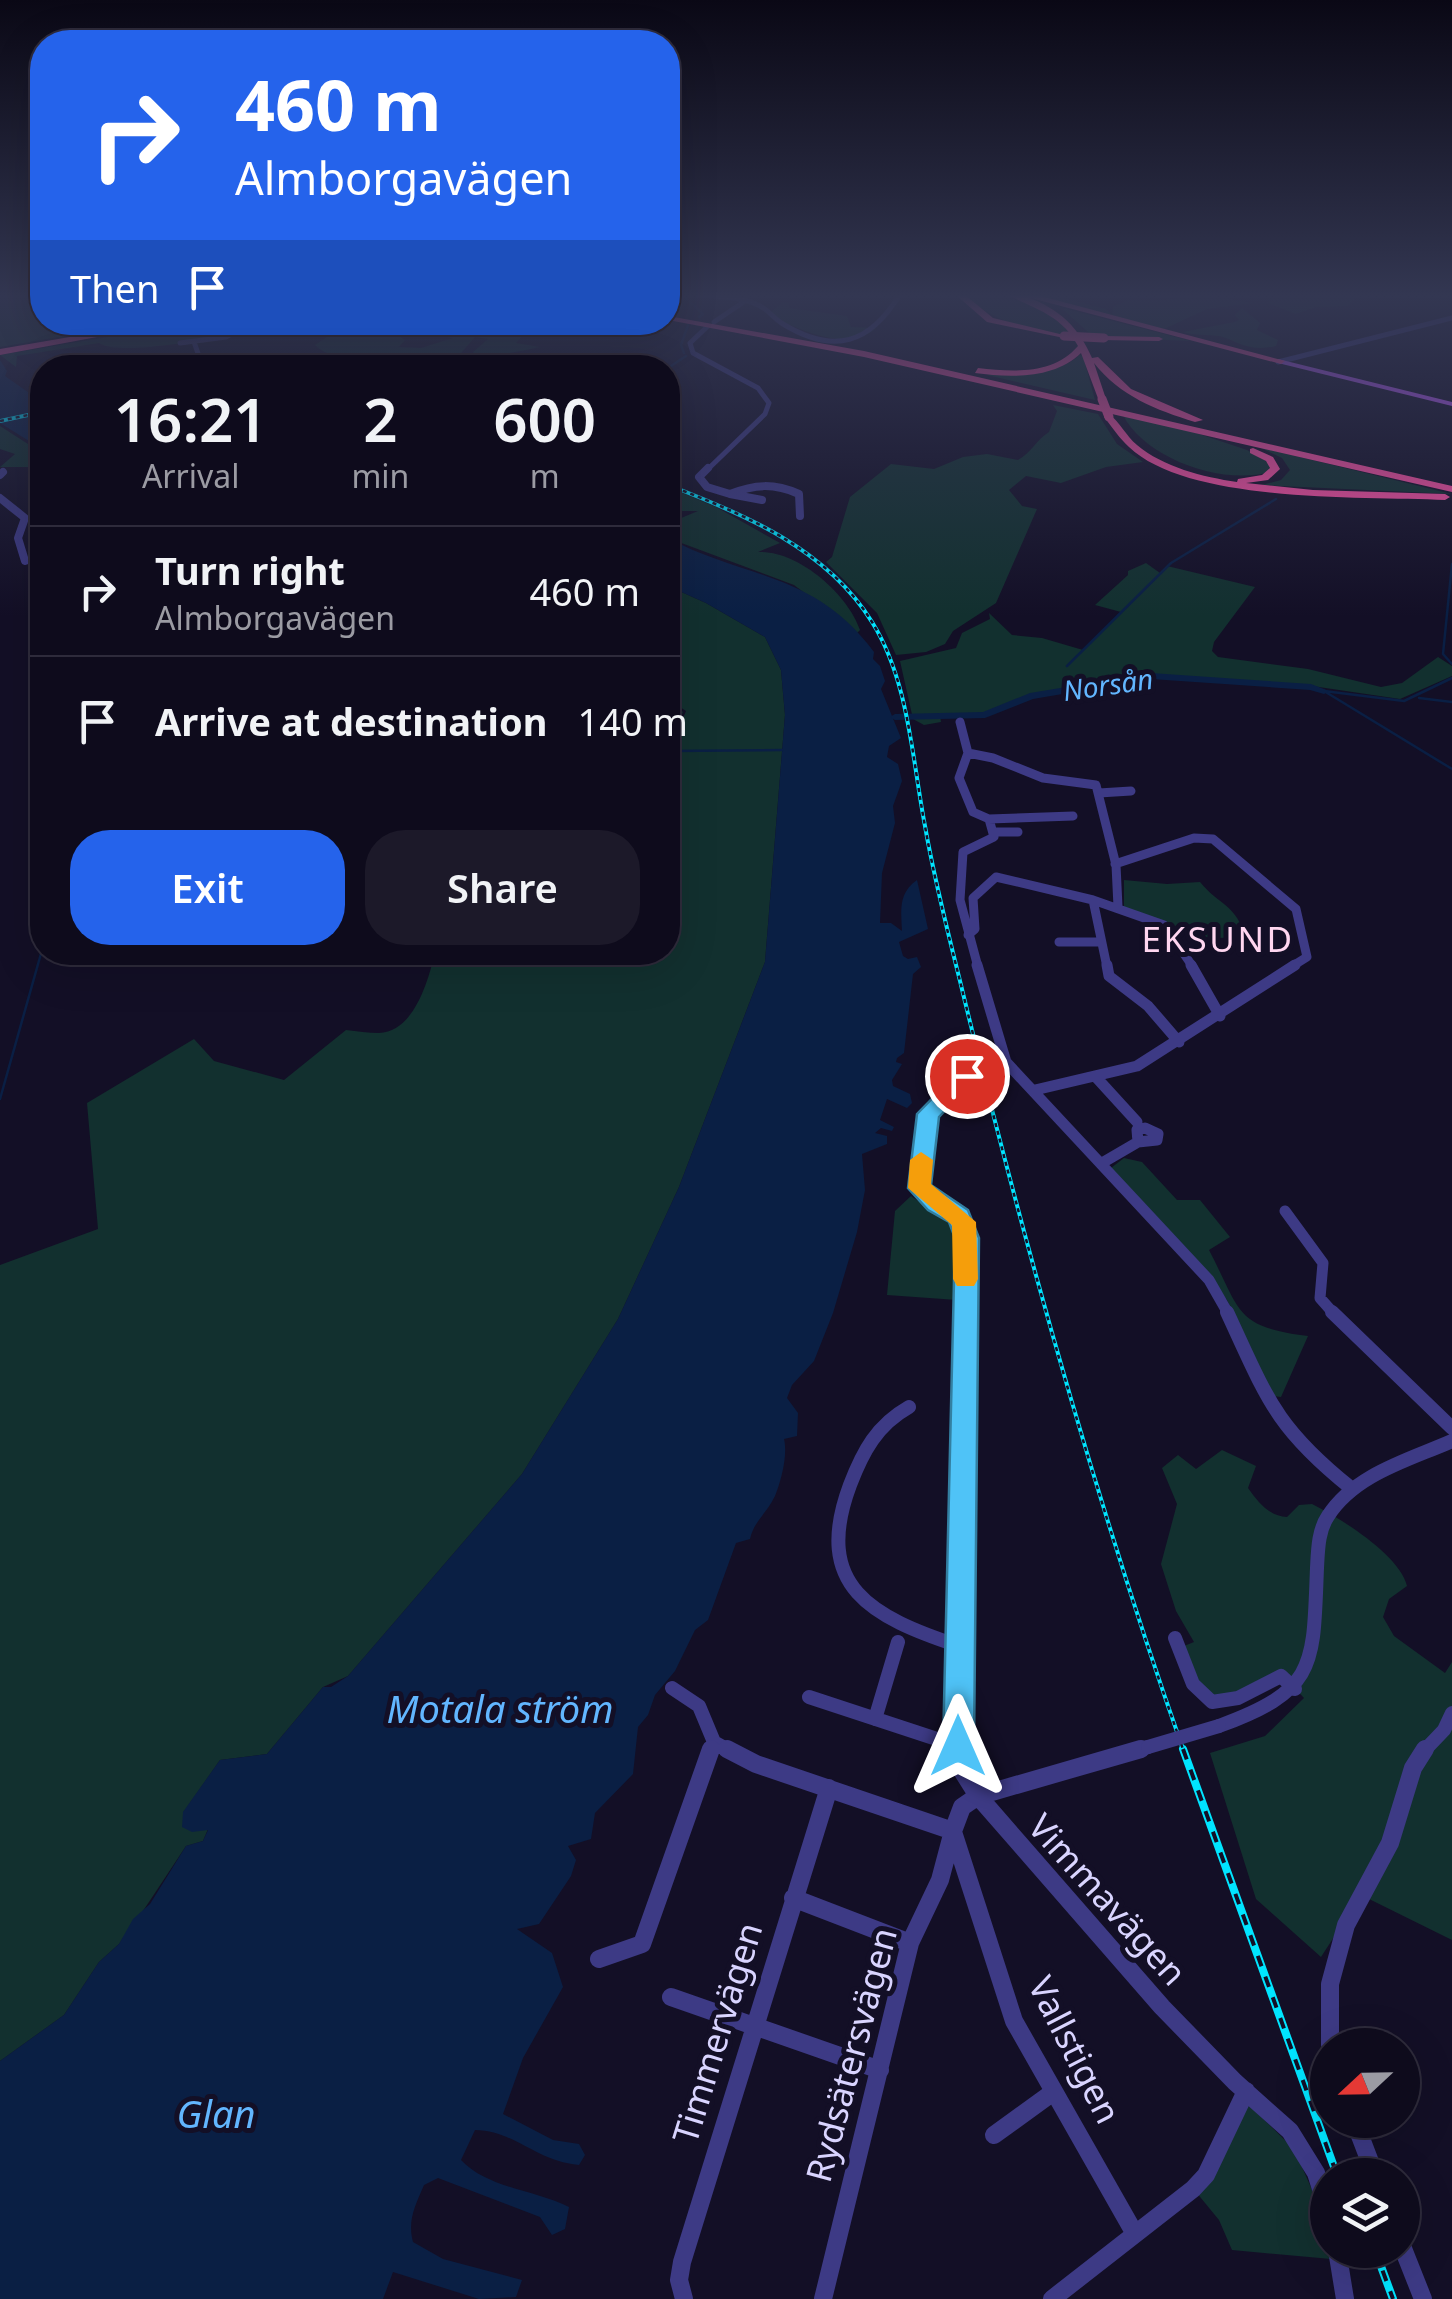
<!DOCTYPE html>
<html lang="en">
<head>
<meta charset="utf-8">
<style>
  body { margin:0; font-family:"Noto Sans",sans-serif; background:#1c1929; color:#f1f3f6; height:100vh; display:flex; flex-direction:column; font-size:38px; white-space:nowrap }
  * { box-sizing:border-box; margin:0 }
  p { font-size:32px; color:#9b9ba3 }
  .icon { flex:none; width:55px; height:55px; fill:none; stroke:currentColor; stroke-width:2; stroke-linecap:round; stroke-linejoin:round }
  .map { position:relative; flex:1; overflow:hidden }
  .sheet { position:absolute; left:30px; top:355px; width:650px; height:610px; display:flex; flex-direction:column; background:#0e0b1c; border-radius:40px; box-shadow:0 10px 40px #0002,0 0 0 2px #2e2b3b }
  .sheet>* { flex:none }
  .top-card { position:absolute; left:30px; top:30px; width:650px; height:305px; border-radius:40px; box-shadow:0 10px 40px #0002,0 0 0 2px #2e2b3b; background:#2563eb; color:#fff; overflow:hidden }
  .needle { width:65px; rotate:248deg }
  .buttons { position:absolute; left:1310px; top:2028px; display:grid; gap:20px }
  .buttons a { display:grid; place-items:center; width:110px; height:110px; border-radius:50%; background:#0e0b1c; box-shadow:0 10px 40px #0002,0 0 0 2px #2e2b3b; font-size:50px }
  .pin { position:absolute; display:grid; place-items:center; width:85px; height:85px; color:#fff; margin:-42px; border:5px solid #fff; border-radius:50%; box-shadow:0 2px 10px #0007 }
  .me { position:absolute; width:110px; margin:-55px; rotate:0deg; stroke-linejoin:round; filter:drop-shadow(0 0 8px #0008) }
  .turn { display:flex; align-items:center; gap:35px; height:210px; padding:0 40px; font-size:45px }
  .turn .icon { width:130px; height:130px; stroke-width:2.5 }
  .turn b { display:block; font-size:70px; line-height:85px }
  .then { display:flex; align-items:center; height:95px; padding:0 40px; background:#0003; gap:20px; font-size:38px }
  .eta { display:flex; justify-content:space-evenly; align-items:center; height:170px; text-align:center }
  .eta b { font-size:60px; font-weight:600; line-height:70px }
  .action { display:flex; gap:20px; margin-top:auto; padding:20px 40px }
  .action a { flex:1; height:115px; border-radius:40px; background:#2563eb; color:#fff; font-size:40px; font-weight:600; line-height:115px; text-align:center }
  .action a+a { background:#1c1929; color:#f1f3f6 }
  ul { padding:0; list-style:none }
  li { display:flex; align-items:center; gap:30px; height:130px; padding:0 40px; border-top:2px solid #2e2b3b }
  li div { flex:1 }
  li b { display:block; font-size:38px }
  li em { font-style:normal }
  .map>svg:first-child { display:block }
  .green { fill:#12302f }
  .water { fill:#0a1f44 }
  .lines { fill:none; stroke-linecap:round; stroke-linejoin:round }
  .stream { stroke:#0a1f44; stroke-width:2.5 }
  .river { fill:#0a1f44; fill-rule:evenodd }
  .minor-far5 { stroke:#3d3a85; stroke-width:5 }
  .minor-far4 { stroke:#3d3a85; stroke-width:8 }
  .minor-far3 { stroke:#3d3a85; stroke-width:9 }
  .minor-far2 { stroke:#3d3a85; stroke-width:11 }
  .minor-far1 { stroke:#3d3a85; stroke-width:14 }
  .minor { stroke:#3d3a85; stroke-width:18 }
  .major { fill:#c25bff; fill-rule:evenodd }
  .highway { fill:#ff4fa3; fill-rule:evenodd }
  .rail-far1-casing { stroke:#00e5ff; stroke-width:4 }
  .rail-casing { stroke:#00e5ff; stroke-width:8 }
  .rail-far1 { stroke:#130f26; stroke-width:2.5; stroke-dasharray:4; stroke-linecap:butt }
  .rail { stroke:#130f26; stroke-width:4; stroke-dasharray:11; stroke-linecap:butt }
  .minor-bridge { stroke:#3d3a85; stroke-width:14 }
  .highway-bridge { stroke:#ff4fa3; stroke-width:9 }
  .route { fill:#4fc3f7; stroke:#337fa1; stroke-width:2.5 }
  .slow { fill:#f59e0b }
  .labels { text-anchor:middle; stroke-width:10; stroke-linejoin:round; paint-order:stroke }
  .far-water-label { font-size:28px; font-style:italic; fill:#62b6ff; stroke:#130f26 }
  .quarter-label { font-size:35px; letter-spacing:2.5px; fill:#ffd6f0; stroke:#130f26 }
  .near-street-label { font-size:35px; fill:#d9d4ff; stroke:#130f26 }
  .near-water-label { font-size:38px; font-style:italic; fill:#62b6ff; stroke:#130f26 }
</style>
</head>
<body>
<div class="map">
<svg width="1452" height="2299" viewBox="0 0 1452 2299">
  <rect width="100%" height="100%" fill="#130f26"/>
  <!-- green -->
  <path class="green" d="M0,294H42V322L141,323L0,347Z
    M964,294C1007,294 1043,301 1072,336C1030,330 995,324 964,294Z
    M1029,294H1048L1106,309L1112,315L1113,307L1128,300H1166L1199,294L1254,303L1207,309L1164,329Z
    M1294,294H1359L1348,306L1316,307L1296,314L1270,304L1268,299Z
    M783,302L789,303V308L847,316L851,327L876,328C850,353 805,331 776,319L771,312Z
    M1242,308L1260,323L1257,330L1278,340L1276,346C1255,351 1244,346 1226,338C1213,333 1197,337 1183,332L1234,322L1239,320L1235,315Z
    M1062,309H1066L1191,341L1094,337Z
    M245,323L243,328C219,339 118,357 99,343L17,356L16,367L0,355L186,324Z
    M467,323L473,331L530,327L516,343L540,347C522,351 494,357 475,355L473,352L488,339L475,337L455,360L399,366L387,356C364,356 333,363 315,345L333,333L335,323L398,326L393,332L405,340L399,347L421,348L453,338L419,333L418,326Z
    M1080,355L1083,356L1095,400L987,375C1016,368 1055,378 1080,355Z
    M1053,405L1098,414L1117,444L1143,462L1106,467L1061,483L1026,476L1009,490L1022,506L1037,509L996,603L953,631L945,644L926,652L896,655L877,613L826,562L832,557L850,497L891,464L934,469L963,457L987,454L1018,460C1031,453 1036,440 1049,432L1057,411Z
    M1123,415L1190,431L1247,450L1269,463L1270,472C1220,486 1144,457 1123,415Z
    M0,426L42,453V467H0L15,454L0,449Z
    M1259,447L1452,494L1262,485L1281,480L1290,470L1282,458Z
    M668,487L716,507L780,543L758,552C798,550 848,594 860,630L857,633L794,585L668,538V504L675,511L671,522L679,530L674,521L698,511H678L668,503Z
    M1146,563L1160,573L1167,566L1255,587L1214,642L1212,651L1218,657L1308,669L1381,687L1402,683L1438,657L1452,666V676L1400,699L1312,686L1147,674L1030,694L989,712L940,716L941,722L924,725L913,719L900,661L956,648L962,633L990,619L989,613L1012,635L1042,638L1083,650L1121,612L1095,605L1128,575V571Z
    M668,586L706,603L765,637L781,670L785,715L765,962L679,1187L618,1319L522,1474L348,1676L323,1687L267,1754L220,1760L183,1813L208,1829L203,1841L186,1846L145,1908L119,1944L99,1962L64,2015L0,2061V1265L98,1229L87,1103L194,1039L214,1061L284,1080L346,1030C357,1031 368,1033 379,1033C414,1032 428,981 435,953L668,952V755L686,711L671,701L683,712L668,746Z
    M1124,880L1167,884L1200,882C1219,905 1233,903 1244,932C1208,951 1159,920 1124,907Z
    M1124,1158L1142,1162L1177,1200H1200L1230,1237L1209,1250C1241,1311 1234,1327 1308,1336L1281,1397L1273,1396L1227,1300L1189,1251L1111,1168Z
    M911,1196L925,1206L953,1216L961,1232L957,1300L887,1295L895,1211Z
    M1222,1450L1256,1466L1248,1488C1258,1502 1269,1516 1287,1517L1299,1505L1312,1504C1340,1518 1400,1555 1407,1586L1389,1599L1383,1617L1394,1636L1445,1673L1452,1662V1940L1361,1895L1321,1957L1256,1899L1210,1753L1265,1736L1304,1698L1286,1679L1206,1702L1179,1648L1194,1642L1176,1611L1161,1564L1177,1504L1162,1468L1178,1455L1196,1469Z
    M1249,2105L1294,2149L1313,2192L1331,2259L1232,2250L1219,2220L1196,2192Z"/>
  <!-- water -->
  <path class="water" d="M0,360L7,371L5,376L42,402V449L0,423Z
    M668,538C744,579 814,571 874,652L873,659L880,666L885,681L881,689L901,738L889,746L887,757L898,764L902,781L893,806L895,823L882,873L880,923H891L902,931C901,911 898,893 917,880L928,929L899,942L903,956L908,959L917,957L921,967L913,974L904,1053L897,1058L896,1062L902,1064L892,1080L893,1086L910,1094L912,1103L907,1108L887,1099L880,1120L894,1127L892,1131L881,1128L875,1133L887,1136V1144L862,1154L865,1190L857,1232L833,1313L814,1361L792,1385L787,1398L798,1413L797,1436L784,1439C788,1455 781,1481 775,1496C767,1513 754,1521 750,1539L736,1543L708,1620L695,1630L675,1671L655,1695L648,1715L638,1727L633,1774L595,1813L591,1839L568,1846L576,1860L571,1876L539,1924L517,1929L552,1953L563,1987L523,2058L503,2114L553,2140L579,2144L585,2155L579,2165C535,2161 516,2131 475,2130L461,2160C487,2188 535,2190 569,2207L565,2229L552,2235L540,2217L438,2178L424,2185C416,2204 407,2220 413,2242L443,2259L522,2280L516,2297L479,2299L393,2272L383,2299H0V2061L64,2015L99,1962L119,1944L133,1919L150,1904L186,1846L203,1841L208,1830L192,1832L182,1827L183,1812L220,1760L267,1754L323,1687H331L348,1676L522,1474L618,1319L679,1187L765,962L785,715L781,670L765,637L706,603L668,586Z"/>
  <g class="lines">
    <!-- stream -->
    <path class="stream" d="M682,294L703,314L699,317
      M684,353L681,345L688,325
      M668,368L686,356
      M1452,564L1443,654L1452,664
      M1067,666L1171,563L1276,499
      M1324,691L1452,769
      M1324,691L1404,701L1452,678
      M1419,698L1452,702
      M669,751L782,750
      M0,1099L42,950"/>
    <!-- river -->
    <path class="river" d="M1151,673L1311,684L1329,691L1324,694L1310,690L1151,679L1033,699L985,718L895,720L890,717L895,714L983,712L1030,693Z"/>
    <!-- minor-far5 -->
    <path class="minor-far5" d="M696,294C716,297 739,296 758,305C768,309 773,318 783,324C834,355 870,344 900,294
      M1162,294H1197
      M714,322L745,301
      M180,343L226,337L253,322
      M1278,362L1452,318
      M191,368L200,359L194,342
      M706,471L765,414L769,403L758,388L693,353L690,343L708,326"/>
    <!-- minor-far4 -->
    <path class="minor-far4" d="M708,468L699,477L707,487L730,494
      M0,475L3,472
      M0,498L25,518L18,538L25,561
      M762,500L730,494C755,484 774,483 799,494L800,516"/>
    <!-- minor-far3 -->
    <path class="minor-far3" d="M960,722L968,753L959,778L973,812L989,819L1073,816
      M968,753L993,758L1043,778L1096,785L1116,865L1118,907
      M1099,793L1131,791
      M994,832H1018
      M1115,864L1194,838L1213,839L1296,909L1307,957L1291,967
      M1093,900L1107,967
      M968,935L975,929L973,898L996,877L1093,900L1164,925L1193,967
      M1059,942H1100
      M978,967L960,900L963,852L994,837L989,819"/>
    <!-- minor-far2 -->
    <path class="minor-far2" d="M977,965L1006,1062L1209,1280L1229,1315
      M1107,965L1109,976L1148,1006L1179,1042
      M1191,965L1220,1016
      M961,1063L969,1073L929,1114L920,1187C930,1197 954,1211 959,1217C974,1234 966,1292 966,1315
      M1095,1076L1137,1122
      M1035,1090L1137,1066L1295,965
      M1145,1128L1158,1134L1157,1140L1138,1142L1137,1130Z
      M1102,1163L1138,1142
      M1285,1211L1323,1263L1320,1298L1335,1315"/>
    <!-- minor-far1 -->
    <path class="minor-far1" d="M1227,1312C1267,1398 1275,1427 1351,1488
      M1332,1312L1452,1428
      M909,1407C877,1425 863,1451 850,1485C812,1587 872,1617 959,1646
      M1175,1638L1193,1684L1212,1702L1238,1698L1281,1676L1295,1689
      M672,1688L699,1706L714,1742L732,1752
      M809,1697L958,1746
      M875,1719L898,1642
      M1219,1726C1318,1690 1313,1665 1317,1568C1318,1550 1318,1531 1328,1516C1355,1474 1409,1460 1452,1441
      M711,1752L714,1742
      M959,1752L966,1312
      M1132,1752L1148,1747
      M1423,1752L1444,1730L1452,1713"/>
    <!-- minor -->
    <path class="minor" d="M727,1749L756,1764L953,1831L962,1807L978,1796L1162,2007L1235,2082L1290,2131L1316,2173L1328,2211
      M958,1749L961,1769L978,1796L1141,1749
      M954,1835L1014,2021L1135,2234
      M793,1898L910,1943
      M599,1959L642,1944L711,1749
      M671,1997L880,2070
      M1330,2045V1984L1346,1925L1390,1843L1413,1768L1425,1749
      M1354,2120L1375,2175
      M994,2135L1052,2093
      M1402,2246L1423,2299
      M1337,2250L1345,2299
      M684,2299L679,2280L682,2262L829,1788
      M823,2299L910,1943L940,1880L953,1831
      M1052,2299L1193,2189L1206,2175L1246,2091"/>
    <!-- major -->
    <path class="major" d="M1278,359L1452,402V406L1278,363Z"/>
    <!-- highway -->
    <path class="highway" d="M955,294H964L993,318L1068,336L1064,338L987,322Z
      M1006,294H1033L1285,361L1281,364L1027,297C1060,309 1079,328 1092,358L1098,357L1131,389L1203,420L1195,422C1156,410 1120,396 1094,363L1106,399L1099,401L1081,353C1054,379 1011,378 975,373L978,368C1013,372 1053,375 1078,346C1062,315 1035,309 1006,294Z
      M668,316L864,351L1452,486V492L864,357L668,320Z
      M157,322H178L0,355V349Z
      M1104,336L1159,337L1163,339L1159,341L1101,340Z
      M1109,414C1120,422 1126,436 1137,445C1163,467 1203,477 1237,482L1238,479L1262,475L1270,468L1266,461L1250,453V449L1253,448L1273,457L1280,469L1268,480L1246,483L1313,490L1445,494L1450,497L1445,500C1364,496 1189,504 1129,447C1120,439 1112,427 1104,417Z"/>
    <defs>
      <path id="rail-far1" d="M0,421L42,412
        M668,485C744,514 827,549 872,622C909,681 912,759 925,826C934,878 947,929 960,981C1023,1241 1095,1499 1184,1752"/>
      <path id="rail" d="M1183,1749L1337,2175
        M1375,2250L1393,2299"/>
    </defs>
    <!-- rail-far1 casing -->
    <use href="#rail-far1" class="rail-far1-casing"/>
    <!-- rail casing -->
    <use href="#rail" class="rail-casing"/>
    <!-- rail-far1 -->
    <use href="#rail-far1" class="rail-far1"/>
    <!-- rail -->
    <use href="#rail" class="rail"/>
    <!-- minor-bridge -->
    <path class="minor-bridge" d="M1148,1747L1219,1726"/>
    <!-- highway-bridge -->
    <path class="highway-bridge" d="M1064,336L1104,338
      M1102,399L1109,417"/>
  </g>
  <!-- sky -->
  <linearGradient id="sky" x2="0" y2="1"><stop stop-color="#0a0815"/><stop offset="0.48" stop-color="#333752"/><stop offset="1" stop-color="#333752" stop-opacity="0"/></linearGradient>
  <rect width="1452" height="616" fill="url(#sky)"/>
  <!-- route -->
  <path class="route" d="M967,1068L978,1076L939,1117L931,1185L968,1210L979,1238L974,1746L970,1758L958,1762L947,1758L943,1746L955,1238L949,1222L928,1210L908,1188L917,1114L959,1071Z"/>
  <!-- slow -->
  <path class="slow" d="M921,1152L933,1160L931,1184L976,1222L978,1279L974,1286H957L953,1279L952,1225L908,1188L910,1160Z"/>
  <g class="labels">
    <!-- far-water labels -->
    <g class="far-water-label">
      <text transform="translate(1108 685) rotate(-8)" y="10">Norsån</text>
    </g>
    <!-- quarter labels -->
    <g class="quarter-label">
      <text x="1218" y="952">EKSUND</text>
    </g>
    <!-- near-street labels -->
    <g class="near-street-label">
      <text transform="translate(1107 1900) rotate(48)" y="12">Vimmavägen</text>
      <text transform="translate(718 2033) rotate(-73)" y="12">Timmervägen</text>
      <text transform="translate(1074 2050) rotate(63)" y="12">Vallstigen</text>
      <text transform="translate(852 2055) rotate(-75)" y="12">Rydsätersvägen</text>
    </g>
    <!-- near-water labels -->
    <g class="near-water-label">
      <text x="500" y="1723">Motala ström</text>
      <text x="216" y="2128">Glan</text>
    </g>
  </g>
</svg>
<div class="buttons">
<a><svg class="needle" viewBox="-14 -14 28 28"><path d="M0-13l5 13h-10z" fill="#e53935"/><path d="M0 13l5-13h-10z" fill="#9b9ba3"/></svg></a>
<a><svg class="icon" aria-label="layers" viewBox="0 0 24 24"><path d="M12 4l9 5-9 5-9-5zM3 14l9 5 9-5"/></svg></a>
</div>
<div class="pin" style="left:967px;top:1076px;background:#d93025"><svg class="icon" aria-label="arrive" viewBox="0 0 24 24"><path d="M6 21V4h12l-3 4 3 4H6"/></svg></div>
<svg class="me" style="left:958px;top:1746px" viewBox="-20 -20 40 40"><path d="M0-17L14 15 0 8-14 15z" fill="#4fc3f7" stroke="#fff" stroke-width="4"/></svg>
<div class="top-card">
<div class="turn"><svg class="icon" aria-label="right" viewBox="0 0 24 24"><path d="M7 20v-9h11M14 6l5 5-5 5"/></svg><div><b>460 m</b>Almborgavägen</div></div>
<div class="then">Then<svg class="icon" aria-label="arrive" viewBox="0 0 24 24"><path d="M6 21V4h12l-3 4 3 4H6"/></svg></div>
</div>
<section class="sheet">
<div class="eta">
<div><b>16:21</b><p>Arrival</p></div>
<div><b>2</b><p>min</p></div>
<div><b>600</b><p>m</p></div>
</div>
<ul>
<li><svg class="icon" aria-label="right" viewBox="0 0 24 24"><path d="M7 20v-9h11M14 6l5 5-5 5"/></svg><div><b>Turn right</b><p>Almborgavägen</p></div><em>460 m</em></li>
<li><svg class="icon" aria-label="arrive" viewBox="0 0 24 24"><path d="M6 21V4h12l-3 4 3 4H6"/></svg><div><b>Arrive at destination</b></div><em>140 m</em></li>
</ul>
<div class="action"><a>Exit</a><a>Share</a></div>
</section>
</div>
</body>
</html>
